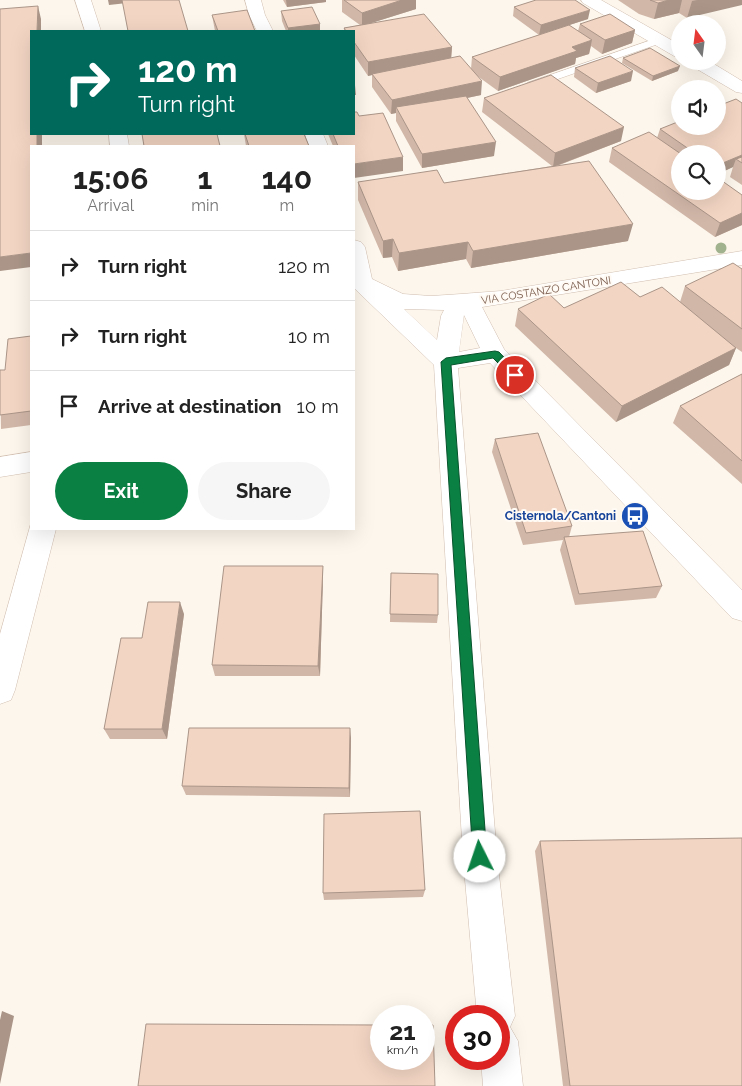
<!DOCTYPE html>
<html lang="en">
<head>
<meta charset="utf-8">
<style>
  body { margin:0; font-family:Raleway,sans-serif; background:#f6f6f6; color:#222; height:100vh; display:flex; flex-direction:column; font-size:19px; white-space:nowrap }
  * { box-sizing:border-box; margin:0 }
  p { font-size:16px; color:#767676 }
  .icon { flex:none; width:28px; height:28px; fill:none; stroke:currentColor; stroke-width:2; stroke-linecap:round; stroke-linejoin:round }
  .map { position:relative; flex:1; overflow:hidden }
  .sheet { position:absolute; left:30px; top:145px; width:325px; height:385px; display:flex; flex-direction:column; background:#fff; border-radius:0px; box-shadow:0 5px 20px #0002 }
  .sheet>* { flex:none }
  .hud { position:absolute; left:30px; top:30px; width:325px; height:105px; border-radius:0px; box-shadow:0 5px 20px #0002; background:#00695c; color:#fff; overflow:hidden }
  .needle { width:32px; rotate:346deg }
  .fabs { position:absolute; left:671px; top:15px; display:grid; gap:10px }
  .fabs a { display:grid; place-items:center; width:55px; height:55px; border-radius:50%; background:#fff; box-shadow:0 5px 20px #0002; font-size:25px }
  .speed { position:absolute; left:370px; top:1005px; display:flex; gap:10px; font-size:25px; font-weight:700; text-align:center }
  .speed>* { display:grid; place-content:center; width:65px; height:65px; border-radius:50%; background:#fff; box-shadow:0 5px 20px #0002; line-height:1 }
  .speed small { font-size:12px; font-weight:400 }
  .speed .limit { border:8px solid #d22; background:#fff; color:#111 }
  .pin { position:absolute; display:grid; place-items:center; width:42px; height:42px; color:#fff; margin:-21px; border:2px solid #fff; border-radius:50%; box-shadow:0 1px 5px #0007 }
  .me { position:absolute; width:55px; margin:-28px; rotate:356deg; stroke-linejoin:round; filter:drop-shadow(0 0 4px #0008) }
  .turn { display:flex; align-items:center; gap:18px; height:105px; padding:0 25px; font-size:22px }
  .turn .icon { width:65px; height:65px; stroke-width:2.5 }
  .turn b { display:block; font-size:35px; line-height:42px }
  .eta { display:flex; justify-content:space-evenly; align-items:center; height:85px; text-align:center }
  .eta b { font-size:30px; font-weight:700; line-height:35px }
  .cta { display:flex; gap:10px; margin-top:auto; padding:10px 25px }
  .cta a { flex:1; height:58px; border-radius:30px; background:#0b8043; color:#fff; font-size:20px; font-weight:700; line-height:58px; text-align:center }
  .cta a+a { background:#f6f6f6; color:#222 }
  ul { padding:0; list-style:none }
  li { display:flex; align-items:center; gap:15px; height:70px; padding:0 25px; border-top:1px solid #e0e0e0 }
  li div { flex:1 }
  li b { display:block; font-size:19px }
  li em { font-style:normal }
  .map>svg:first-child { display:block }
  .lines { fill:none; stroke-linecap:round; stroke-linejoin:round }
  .lane-casing { stroke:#d1beb0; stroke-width:1 }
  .street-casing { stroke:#d1beb0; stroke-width:1 }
  .lane { fill:#fff; fill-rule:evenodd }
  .street { fill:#fff; fill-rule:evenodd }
  .tree { fill:#a0b28e }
  .wall { fill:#d1b7a8 }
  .shaded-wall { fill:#aa9588 }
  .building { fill:#f3d5c3; stroke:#aa9588 }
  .route { fill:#0b8043; stroke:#07532c }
  .labels { text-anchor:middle; stroke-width:4; stroke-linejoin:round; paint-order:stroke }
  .far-street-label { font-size:11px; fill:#7a5c4d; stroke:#fffaf3 }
  .transit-label { font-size:12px; font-weight:bold; fill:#164399; stroke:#fffaf3; text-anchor:end }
</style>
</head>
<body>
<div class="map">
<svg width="742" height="1086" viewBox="0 0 742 1086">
  <rect width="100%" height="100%" fill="#fdf6ec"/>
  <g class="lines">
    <defs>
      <path id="lane" d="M660,37L664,38L665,40L664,42L535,87H527L525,85L527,83Z"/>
      <path id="street" d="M75,0H91L101,31H85Z
        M245,0H261L265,15L273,31H257L249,15Z
        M581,0H601L680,45V57L674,56L583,3Z
        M688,61H709L742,81V93L736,92L690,65Z
        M109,134H127L129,146H110Z
        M305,134H323L328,146H309Z
        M354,240L361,242L365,247L372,279L403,294L431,296L461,294L501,291L742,251V265L482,307L504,349L742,590V621L732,618L490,363L458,368L497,857L515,1016L510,1027L518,1041L523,1086H483L481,1059H499V1016H477L463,857L434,365L354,288ZM404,309L444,310L441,316L437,340ZM464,315L480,348L459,352Z
        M31,452V472L0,477V457Z
        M31,523V529H56L15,690L11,700L0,704V634Z"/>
    </defs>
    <!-- lane casing -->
    <use href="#lane" class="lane-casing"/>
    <!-- street casing -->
    <use href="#street" class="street-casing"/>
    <!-- lane -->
    <use href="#lane" class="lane"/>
    <!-- street -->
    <use href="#street" class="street"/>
  </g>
  <!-- trees -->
  <circle class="tree" cx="721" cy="248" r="5.5"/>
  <!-- wall -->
  <path class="wall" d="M283,0H326V2L287,7Z
    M342,0H416V9L371,23L452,47L451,58L471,69L472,57L539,35L513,16L514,7L588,19L569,25L578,31L580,24L635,30L632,43L602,54L591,46L589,54L576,58L575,64L498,91L476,75L481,95L467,98L494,156L422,168L396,121V113L391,114L372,87V75L368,76L354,55V31H344V28L360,25L342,12Z
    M618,0H742L687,18L679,13L654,19L639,14Z
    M281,11L320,24V31H286L282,21Z
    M212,15L255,31H215Z
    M623,58L678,71L652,81L622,63Z
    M575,68L631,81L596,93L574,77Z
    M484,98L621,141L557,166L628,241L471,268L466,259L398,271L392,257L383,258L358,200V182L444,183L552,166L482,112Z
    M742,103V185L730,177L733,167L718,174V154H680L742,195V225L715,237L609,162L612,148L657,138L660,129Z
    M359,116L403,171L354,146H333L328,134H354Z
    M244,134H304L309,146H246Z
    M742,269V352L736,348L729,365L616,422L515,326L518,309L564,308L640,297L680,302L685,286Z
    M31,336V425L1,429L0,370H5Z
    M742,374V484L673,423L680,406Z
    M495,439L572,526L569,537L662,586L656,598L575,605L560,550L563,540L523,545L492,452Z
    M323,566V578L320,676H215L212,665Z
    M391,573L438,615L437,623L390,622Z
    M184,614L167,739H110L104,729L142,638Z
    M351,738L350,797L186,795L182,786Z
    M540,841L742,1086H563L535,851Z
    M425,890L423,897L324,900L323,893Z"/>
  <!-- shaded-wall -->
  <path class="shaded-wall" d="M108,0H154L109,5Z
    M286,0H326V2L287,7Z
    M402,0H416V9L362,26V13Z
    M669,0H682L679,13L654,19L658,3Z
    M697,0H742V5L687,18L692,1Z
    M38,6L41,19V31H37Z
    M590,10L588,19L539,35L541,25Z
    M320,24V31H288V28Z
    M635,30L632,43L602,54L605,40Z
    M592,40L589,54L576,58L575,64L498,91L500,77L572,47Z
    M452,47L451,60L372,74V75L368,76V62Z
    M680,66L678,71L652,81L653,76Z
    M633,71L631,81L596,93L598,83Z
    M482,81L481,95L399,112L396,107V113L391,114L392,100Z
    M355,85L356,95H354V86Z
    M624,127L621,141L553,167L555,153Z
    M37,134H42V146H37Z
    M496,142L494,156L422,168V154Z
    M742,155V163L736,159L733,167L718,174V165Z
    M403,157V171L354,178V164Z
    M742,213V225L715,237L720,223Z
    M633,224L628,241L471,268L473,251Z
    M393,239L392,257L383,258V241Z
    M468,242L466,259L398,271L399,253Z
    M31,253V267L0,271V257Z
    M736,348L729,365L616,422L622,406Z
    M323,566V578L320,676L318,666Z
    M180,602L184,614L167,739L162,729Z
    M350,728L351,738L350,797L349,788Z
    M2,1011L14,1016L0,1084V1020Z"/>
  <!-- building -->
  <path class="building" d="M122,0H179L188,31H128Z
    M344,0H402L362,13Z
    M536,0H575L590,10L541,25L514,7Z
    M650,0H669L658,3Z
    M38,6L37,31H31V134H37V146H31V253L0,257V9Z
    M312,7L320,24L288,28L281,11Z
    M247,10L255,31H218L212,15Z
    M424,14L452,47L368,62L354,42V31H346L344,28Z
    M610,14L635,30L605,40L580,24Z
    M569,25L592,40L572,47L577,51L500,77L472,57Z
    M650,48L680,66L653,76L623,58Z
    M460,56L482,81L392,100L372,74Z
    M610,56L633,71L598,83L575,68Z
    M551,75L624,127L555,153L484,98Z
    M466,96L496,142L422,154L396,107Z
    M736,99L742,103V155L718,165V154H696L660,129L680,121V126H718V106Z
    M354,112H357L359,116L383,113L403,157L354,164V146H338L333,134H354Z
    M649,132L681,154H680V191H718V178L742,195V213L720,223L612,148Z
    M142,134H217L220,146H144Z
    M245,134H304L309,146H249Z
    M742,157V163L736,159Z
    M589,161L633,224L473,251L468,242L399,253L393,239L383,241L358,182L437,170L444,183Z
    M733,263L742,269V329L685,286Z
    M621,282L640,297L662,287L736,348L622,406L518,309L549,294L564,308Z
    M31,336V411L0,415V370H5L8,339Z
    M742,374V461L680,406Z
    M538,433L572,526L526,533L495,439Z
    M643,531L662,586L579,594L564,537Z
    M224,566H323L318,666L212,665Z
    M391,573L438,574V615L390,614Z
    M148,602H180L162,729H104L121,638H142Z
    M189,728H350L349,788L182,786Z
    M420,811L425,890L323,893L324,814Z
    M742,838V1086H570L540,841Z
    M146,1024L381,1025V1059H424V1025H433L435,1086H138Z"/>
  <!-- route -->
  <path class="route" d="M495,351L499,352L519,373V377H512L493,358L451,365L487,857L485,862L480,864L475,862L473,857L441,362L446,358Z"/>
  <!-- icons -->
  <defs>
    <symbol id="bus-disc" viewBox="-11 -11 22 22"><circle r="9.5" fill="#1a4fb4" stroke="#fffaf3"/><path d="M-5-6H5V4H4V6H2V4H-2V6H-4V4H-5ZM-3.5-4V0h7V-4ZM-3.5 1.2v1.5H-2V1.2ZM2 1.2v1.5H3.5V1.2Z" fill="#fff"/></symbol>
  </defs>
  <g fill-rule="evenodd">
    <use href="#bus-disc" x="619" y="500" width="32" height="32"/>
  </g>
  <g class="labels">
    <!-- far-street labels -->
    <g class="far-street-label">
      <text transform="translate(546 290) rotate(-9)" y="4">VIA COSTANZO CANTONI</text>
    </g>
    <!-- transit labels -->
    <g class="transit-label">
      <text x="616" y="520">Cisternola/Cantoni</text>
    </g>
  </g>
</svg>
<div class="fabs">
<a><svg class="needle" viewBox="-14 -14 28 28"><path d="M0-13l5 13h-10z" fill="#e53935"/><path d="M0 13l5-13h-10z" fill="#767676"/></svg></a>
<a><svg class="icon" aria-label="sound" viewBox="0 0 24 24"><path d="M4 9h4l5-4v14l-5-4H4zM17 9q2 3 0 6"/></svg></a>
<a><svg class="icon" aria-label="search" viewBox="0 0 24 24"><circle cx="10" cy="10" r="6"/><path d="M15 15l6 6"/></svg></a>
</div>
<div class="speed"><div>21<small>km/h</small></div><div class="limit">30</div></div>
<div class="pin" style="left:515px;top:375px;background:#d93025"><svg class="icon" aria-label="arrive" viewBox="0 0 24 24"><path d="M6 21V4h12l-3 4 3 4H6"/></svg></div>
<svg class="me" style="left:480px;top:857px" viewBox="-20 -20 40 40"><circle r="19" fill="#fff"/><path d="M0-13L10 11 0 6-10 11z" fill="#0b8043"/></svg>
<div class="hud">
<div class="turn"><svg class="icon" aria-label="right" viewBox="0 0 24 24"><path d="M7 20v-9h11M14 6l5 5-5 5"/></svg><div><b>120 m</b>Turn right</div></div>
</div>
<section class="sheet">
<div class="eta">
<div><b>15:06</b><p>Arrival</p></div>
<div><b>1</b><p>min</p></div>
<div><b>140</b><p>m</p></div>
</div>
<ul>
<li><svg class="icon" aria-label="right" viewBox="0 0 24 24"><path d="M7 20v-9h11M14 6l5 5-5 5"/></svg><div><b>Turn right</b></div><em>120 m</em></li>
<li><svg class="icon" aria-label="right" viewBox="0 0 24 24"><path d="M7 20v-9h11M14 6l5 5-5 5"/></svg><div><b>Turn right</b></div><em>10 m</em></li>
<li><svg class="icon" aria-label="arrive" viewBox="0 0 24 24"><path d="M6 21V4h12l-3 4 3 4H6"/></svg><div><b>Arrive at destination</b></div><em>10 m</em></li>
</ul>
<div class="cta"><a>Exit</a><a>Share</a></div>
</section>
</div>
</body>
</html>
